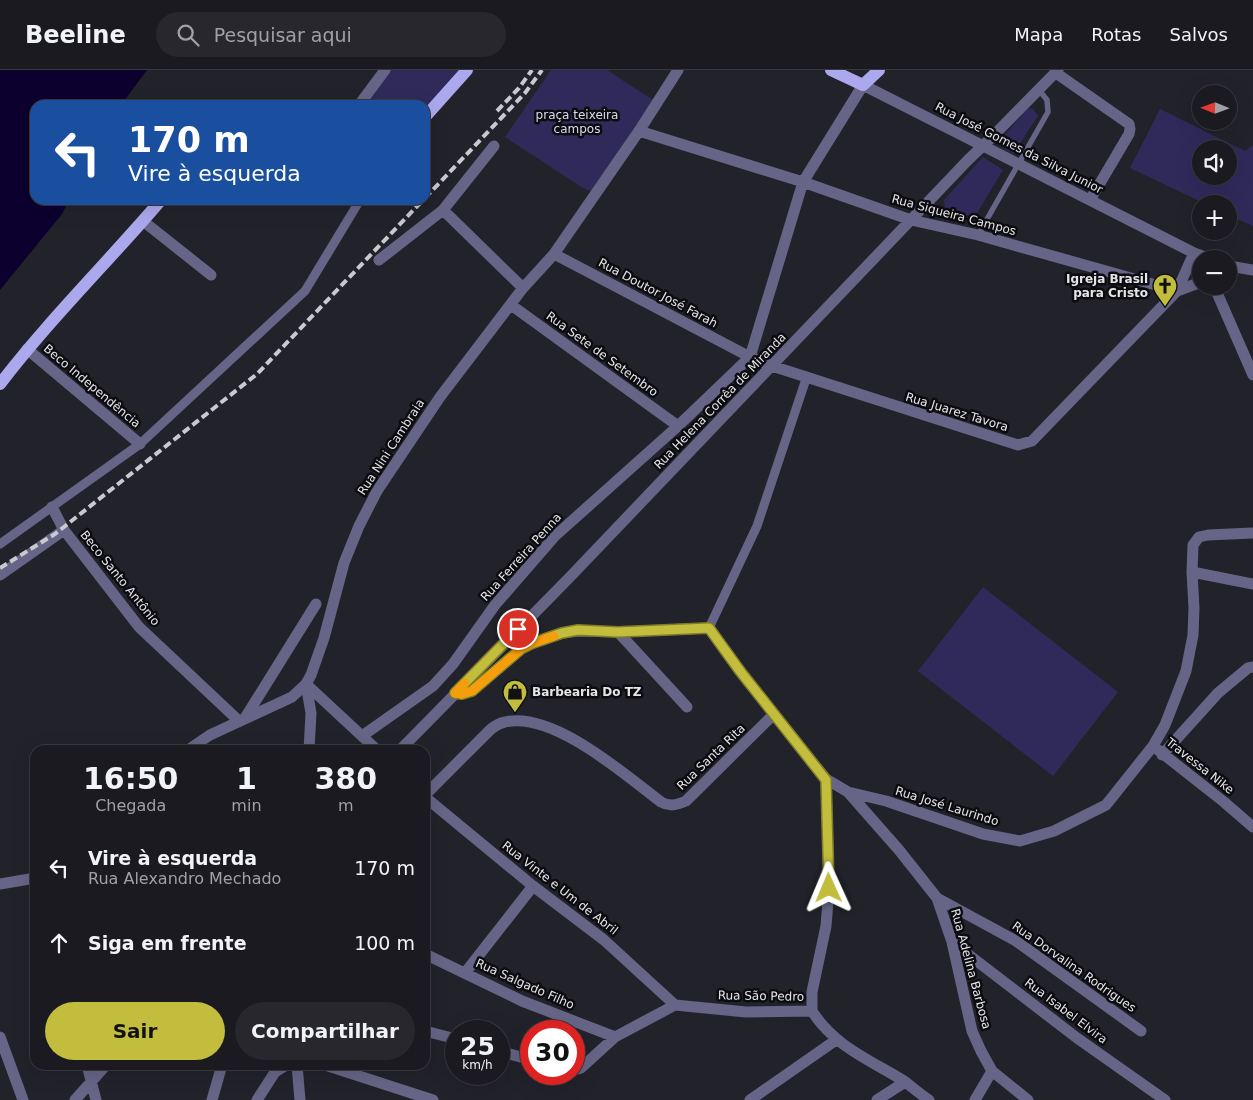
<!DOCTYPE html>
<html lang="pt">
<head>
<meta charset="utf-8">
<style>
  body { margin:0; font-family:"DejaVu Sans",sans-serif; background:#27272d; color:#f1f3f6; height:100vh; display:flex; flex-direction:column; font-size:19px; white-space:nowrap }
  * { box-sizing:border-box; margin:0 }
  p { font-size:16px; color:#9fa1a5 }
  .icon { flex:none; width:28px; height:28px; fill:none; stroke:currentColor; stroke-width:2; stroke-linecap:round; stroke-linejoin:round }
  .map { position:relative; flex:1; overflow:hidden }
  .details { position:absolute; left:30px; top:675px; width:400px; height:325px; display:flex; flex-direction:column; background:#1a1a20; border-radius:15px; box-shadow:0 5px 20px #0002,0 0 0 1px #38383e }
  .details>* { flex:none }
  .hud { position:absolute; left:30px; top:30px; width:400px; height:105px; border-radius:15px; box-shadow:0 5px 20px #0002,0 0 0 1px #38383e; background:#1a4fa0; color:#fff; overflow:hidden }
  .needle { width:32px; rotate:271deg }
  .buttons { position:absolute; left:1192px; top:15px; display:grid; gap:10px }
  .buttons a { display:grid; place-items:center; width:45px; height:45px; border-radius:50%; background:#1a1a20; box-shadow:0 5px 20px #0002,0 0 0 1px #38383e; font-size:25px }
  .speed { position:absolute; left:445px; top:950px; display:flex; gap:10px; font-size:25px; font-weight:700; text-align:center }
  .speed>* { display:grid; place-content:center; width:65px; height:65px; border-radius:50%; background:#1a1a20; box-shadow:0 5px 20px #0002,0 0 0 1px #38383e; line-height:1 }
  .speed small { font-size:12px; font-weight:400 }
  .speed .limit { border:8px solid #d22; background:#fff; color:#111 }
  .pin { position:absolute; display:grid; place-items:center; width:42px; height:42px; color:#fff; margin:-21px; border:2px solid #fff; border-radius:50%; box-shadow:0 1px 5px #0007 }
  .me { position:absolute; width:55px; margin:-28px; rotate:359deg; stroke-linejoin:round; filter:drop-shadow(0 0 4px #0008) }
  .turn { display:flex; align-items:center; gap:18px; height:105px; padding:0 15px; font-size:22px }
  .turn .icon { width:65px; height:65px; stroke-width:2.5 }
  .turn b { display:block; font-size:35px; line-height:42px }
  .eta { display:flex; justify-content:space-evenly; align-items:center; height:85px; text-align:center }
  .eta b { font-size:30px; font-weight:700; line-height:35px }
  .cta { display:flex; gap:10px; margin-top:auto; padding:10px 15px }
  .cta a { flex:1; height:58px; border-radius:30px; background:#c3bd3e; color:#111; font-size:20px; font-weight:700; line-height:58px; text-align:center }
  .cta a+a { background:#27272d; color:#f1f3f6 }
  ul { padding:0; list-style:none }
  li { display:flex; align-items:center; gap:15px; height:75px; padding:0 15px }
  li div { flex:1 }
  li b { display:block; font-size:19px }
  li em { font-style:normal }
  header { display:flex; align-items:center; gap:30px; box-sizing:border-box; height:70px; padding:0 25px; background:#1a1a20; border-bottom:1px solid #38383e }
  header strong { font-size:24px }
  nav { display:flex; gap:28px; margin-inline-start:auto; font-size:18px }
  .search { width:350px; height:45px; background:#27272d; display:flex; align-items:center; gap:12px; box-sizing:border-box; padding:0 18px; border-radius:28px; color:#9fa1a5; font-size:19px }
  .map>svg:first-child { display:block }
  .green { fill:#302a5b; fill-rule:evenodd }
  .water { fill:#0c002f }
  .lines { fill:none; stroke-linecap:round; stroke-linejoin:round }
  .service { stroke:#676587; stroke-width:5.5 }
  .pedestrian { stroke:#676587; stroke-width:9 }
  .minor { stroke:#676587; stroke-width:11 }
  .primary { stroke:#aca8ee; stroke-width:12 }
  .rail { stroke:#c9c9cf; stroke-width:4; stroke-dasharray:8 4; stroke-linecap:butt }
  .minor-bridge { stroke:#676587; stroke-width:11 }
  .route-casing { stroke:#7f7b28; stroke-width:12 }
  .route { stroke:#c3bd3e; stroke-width:9 }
  .slow { stroke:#f59e0b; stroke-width:9 }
  .labels { text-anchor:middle; stroke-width:5; stroke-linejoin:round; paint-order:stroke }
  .park-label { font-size:12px; fill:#dadaf0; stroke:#0c0c10 }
  .street-label { font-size:12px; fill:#e4e4ea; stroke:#0c0c10 }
  .poi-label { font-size:12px; font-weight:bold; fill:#e4e4ea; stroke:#0c0c10; text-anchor:end }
</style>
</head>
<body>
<header>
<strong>Beeline</strong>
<div class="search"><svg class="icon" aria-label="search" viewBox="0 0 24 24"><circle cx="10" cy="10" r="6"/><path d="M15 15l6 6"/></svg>Pesquisar aqui</div>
<nav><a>Mapa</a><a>Rotas</a><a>Salvos</a></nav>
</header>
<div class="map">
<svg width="1253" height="1030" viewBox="0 0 1253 1030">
  <rect width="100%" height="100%" fill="#22222b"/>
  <!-- green -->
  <path class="green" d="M389,0H464L425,41V35H361Z
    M551,0H607L653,30L593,122L583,118L505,67Z
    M1028,38L1033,39L1038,46L1013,84L997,74Z
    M1160,39L1245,81L1253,75V156L1229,145V134H1206L1130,98ZM1201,79H1229V106H1201Z
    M983,87L1003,100L977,143C969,150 955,142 945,139L944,130Z
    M983,517L1118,622L1053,706L918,601Z"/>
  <!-- water -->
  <path class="water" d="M0,0H147L121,35H35V130H69L62,144L0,220Z"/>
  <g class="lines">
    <!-- service -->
    <path class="service" d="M978,165L1048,42L1047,30L1039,20"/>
    <!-- pedestrian -->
    <path class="pedestrian" d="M0,474L140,374L305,221L360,130
      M709,558L757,456L806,309"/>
    <!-- minor -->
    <path class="minor" d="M1056,3L1129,54L1130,59L1129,64L1090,130
      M359,35L385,0
      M639,61L803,112L911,150L978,165L1177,221
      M990,69L1058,0
      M443,140L523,218
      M143,151L211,205
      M554,184L750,287L772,296L1018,375L1032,371L1177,221L1194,183
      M379,190L443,140L494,76
      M1229,196L1253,200
      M1214,216L1253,305
      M1177,221L1201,212
      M511,235L678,356
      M27,279L140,374
      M52,437L64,460L139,557L239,651
      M1192,502L1253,514
      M0,505L64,460
      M618,562L687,637
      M306,614L377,680
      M306,614L311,643L309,680
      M455,623L461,624L472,621L521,579L533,573L562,563L578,561L618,562L709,558L740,601L826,709L829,818L826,856L812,922V941
      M245,648L316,534
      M362,666L433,616L453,594L495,535L555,466L678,356L750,287L803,112L863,15L1194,183L1210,189
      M1153,676L1224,732L1253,757
      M188,680L210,665L292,627L306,614L311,605L324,568L344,493L359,456L377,421L440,327L523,218L554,184L639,61L678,0
      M400,680L569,508L968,90
      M1162,685L1218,623L1248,598L1253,597
      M826,709L848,722L899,780L937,828L952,872L972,961L981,981L992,1001L1028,1030
      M848,722L886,731L983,764L1020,771L1054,761L1106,735L1153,676L1165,655L1186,601L1193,565L1194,538L1192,502L1193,475L1199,467L1208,465L1253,463
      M425,725L491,659C495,656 500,653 505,652C553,641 624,704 661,732C670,737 676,735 686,731L774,644
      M425,727L533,816L604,870L675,935
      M0,814L35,808
      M937,828L1016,871L1141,961
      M952,872L1077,968L1165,1030
      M425,884L522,931L615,967
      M465,903L533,816
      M675,935L746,942L812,941
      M812,941C834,976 870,990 904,1011C912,1017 920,1024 929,1030
      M425,961L456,969
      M0,967L23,1030
      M499,981L531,990
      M87,995L96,1030
      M297,995L300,1030
      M325,995L433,1030
      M574,1000L581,998L615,967L675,935
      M75,1030L106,995
      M212,1030L222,995
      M257,1030L275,1002L286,995
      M750,1030L836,970
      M877,1030L905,1012
      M975,1030L992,1001"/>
    <!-- primary -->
    <path class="primary" d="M831,0L863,15L879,0
      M425,47L467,0
      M0,314C50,249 108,192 161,130"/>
    <!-- rail -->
    <path class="rail" d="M497,41L519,18L532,0
      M425,128L525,23L542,0
      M0,498L55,464L257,304L423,130"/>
    <!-- minor-bridge -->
    <path class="minor-bridge" d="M968,90L990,69"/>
  </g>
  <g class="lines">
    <defs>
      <path id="route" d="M518,559L455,623L462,624L472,621L521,579L533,573L562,563L578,560L618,562L709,558L740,601L826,710L829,818"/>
    </defs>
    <!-- route casing -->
    <use href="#route" class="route-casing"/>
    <!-- route -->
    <use href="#route" class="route"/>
    <!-- slow -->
    <path class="slow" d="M465,613L455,623L462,624L472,621L521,579L533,573L554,566"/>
  </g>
  <!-- icons -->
  <defs>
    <symbol id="church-pin" viewBox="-11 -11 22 30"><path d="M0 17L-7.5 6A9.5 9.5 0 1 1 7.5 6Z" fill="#c3bd3e" stroke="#0c0c10"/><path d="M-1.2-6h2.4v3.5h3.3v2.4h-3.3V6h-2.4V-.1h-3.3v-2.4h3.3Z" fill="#111"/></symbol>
    <symbol id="shop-pin" viewBox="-11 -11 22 30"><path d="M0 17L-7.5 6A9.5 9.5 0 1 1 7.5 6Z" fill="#c3bd3e" stroke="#0c0c10"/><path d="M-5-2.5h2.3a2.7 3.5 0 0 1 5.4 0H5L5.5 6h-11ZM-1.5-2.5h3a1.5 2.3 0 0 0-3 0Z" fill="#111"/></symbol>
  </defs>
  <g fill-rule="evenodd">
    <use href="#church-pin" x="1151" y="202" width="28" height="38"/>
    <use href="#shop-pin" x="501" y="608" width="28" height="38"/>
  </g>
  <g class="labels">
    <!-- park labels -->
    <g class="park-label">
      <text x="577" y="49">praça teixeira<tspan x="577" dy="14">campos</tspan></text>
    </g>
    <!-- street labels -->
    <g class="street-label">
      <text transform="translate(1019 78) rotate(27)" y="4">Rua José Gomes da Silva Junior</text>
      <text transform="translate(954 145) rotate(15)" y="4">Rua Siqueira Campos</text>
      <text transform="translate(658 223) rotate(28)" y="4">Rua Doutor José Farah</text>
      <text transform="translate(602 284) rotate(36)" y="4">Rua Sete de Setembro</text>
      <text transform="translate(92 316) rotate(40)" y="4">Beco Independência</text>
      <text transform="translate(720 331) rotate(-46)" y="4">Rua Helena Corrêa de Miranda</text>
      <text transform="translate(957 342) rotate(17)" y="4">Rua Juarez Tavora</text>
      <text transform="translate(391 377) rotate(-57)" y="4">Rua Nini Cambraia</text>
      <text transform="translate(521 487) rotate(-48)" y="4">Rua Ferreira Penna</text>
      <text transform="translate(120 508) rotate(51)" y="4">Beco Santo Antônio</text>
      <text transform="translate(711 687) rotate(-44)" y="4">Rua Santa Rita</text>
      <text transform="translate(1200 696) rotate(38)" y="4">Travessa Nike</text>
      <text transform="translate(947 736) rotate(17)" y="4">Rua José Laurindo</text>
      <text transform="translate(560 818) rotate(38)" y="4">Rua Vinte e Um de Abril</text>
      <text transform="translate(1074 897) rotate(35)" y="4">Rua Dorvalina Rodrigues</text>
      <text transform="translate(971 899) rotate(75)" y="4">Rua Adelina Barbosa</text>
      <text transform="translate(525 914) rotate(24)" y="4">Rua Salgado Filho</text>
      <text transform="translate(761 926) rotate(1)" y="4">Rua São Pedro</text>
      <text transform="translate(1066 941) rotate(37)" y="4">Rua Isabel Elvira</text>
    </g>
    <!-- poi labels -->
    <g class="poi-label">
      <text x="1148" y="213">Igreja Brasil<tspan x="1148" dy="14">para Cristo</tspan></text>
      <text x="532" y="626" text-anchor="start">Barbearia Do TZ</text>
    </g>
  </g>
</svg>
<div class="buttons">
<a><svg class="needle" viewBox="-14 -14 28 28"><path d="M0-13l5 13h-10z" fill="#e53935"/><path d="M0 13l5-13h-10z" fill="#9fa1a5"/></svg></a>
<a><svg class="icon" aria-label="sound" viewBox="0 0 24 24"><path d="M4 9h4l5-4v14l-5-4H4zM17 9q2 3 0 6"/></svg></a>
<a>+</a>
<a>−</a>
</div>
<div class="speed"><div>25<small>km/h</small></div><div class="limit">30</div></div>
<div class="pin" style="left:518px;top:559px;background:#d93025"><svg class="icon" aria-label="arrive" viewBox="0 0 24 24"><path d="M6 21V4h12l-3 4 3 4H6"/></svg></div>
<svg class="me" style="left:829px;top:818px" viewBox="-20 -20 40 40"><path d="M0-17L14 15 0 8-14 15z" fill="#c3bd3e" stroke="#fff" stroke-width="4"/></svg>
<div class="hud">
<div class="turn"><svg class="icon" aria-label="left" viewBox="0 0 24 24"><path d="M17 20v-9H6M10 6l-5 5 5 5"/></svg><div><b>170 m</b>Vire à esquerda</div></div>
</div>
<section class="details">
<div class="eta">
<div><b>16:50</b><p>Chegada</p></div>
<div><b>1</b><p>min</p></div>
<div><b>380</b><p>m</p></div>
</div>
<ul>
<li><svg class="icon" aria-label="left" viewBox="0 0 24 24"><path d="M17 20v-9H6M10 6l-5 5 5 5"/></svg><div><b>Vire à esquerda</b><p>Rua Alexandro Mechado</p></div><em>170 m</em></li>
<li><svg class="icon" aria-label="ahead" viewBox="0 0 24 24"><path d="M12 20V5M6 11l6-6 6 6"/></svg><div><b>Siga em frente</b></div><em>100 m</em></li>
</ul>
<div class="cta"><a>Sair</a><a>Compartilhar</a></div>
</section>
</div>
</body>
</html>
